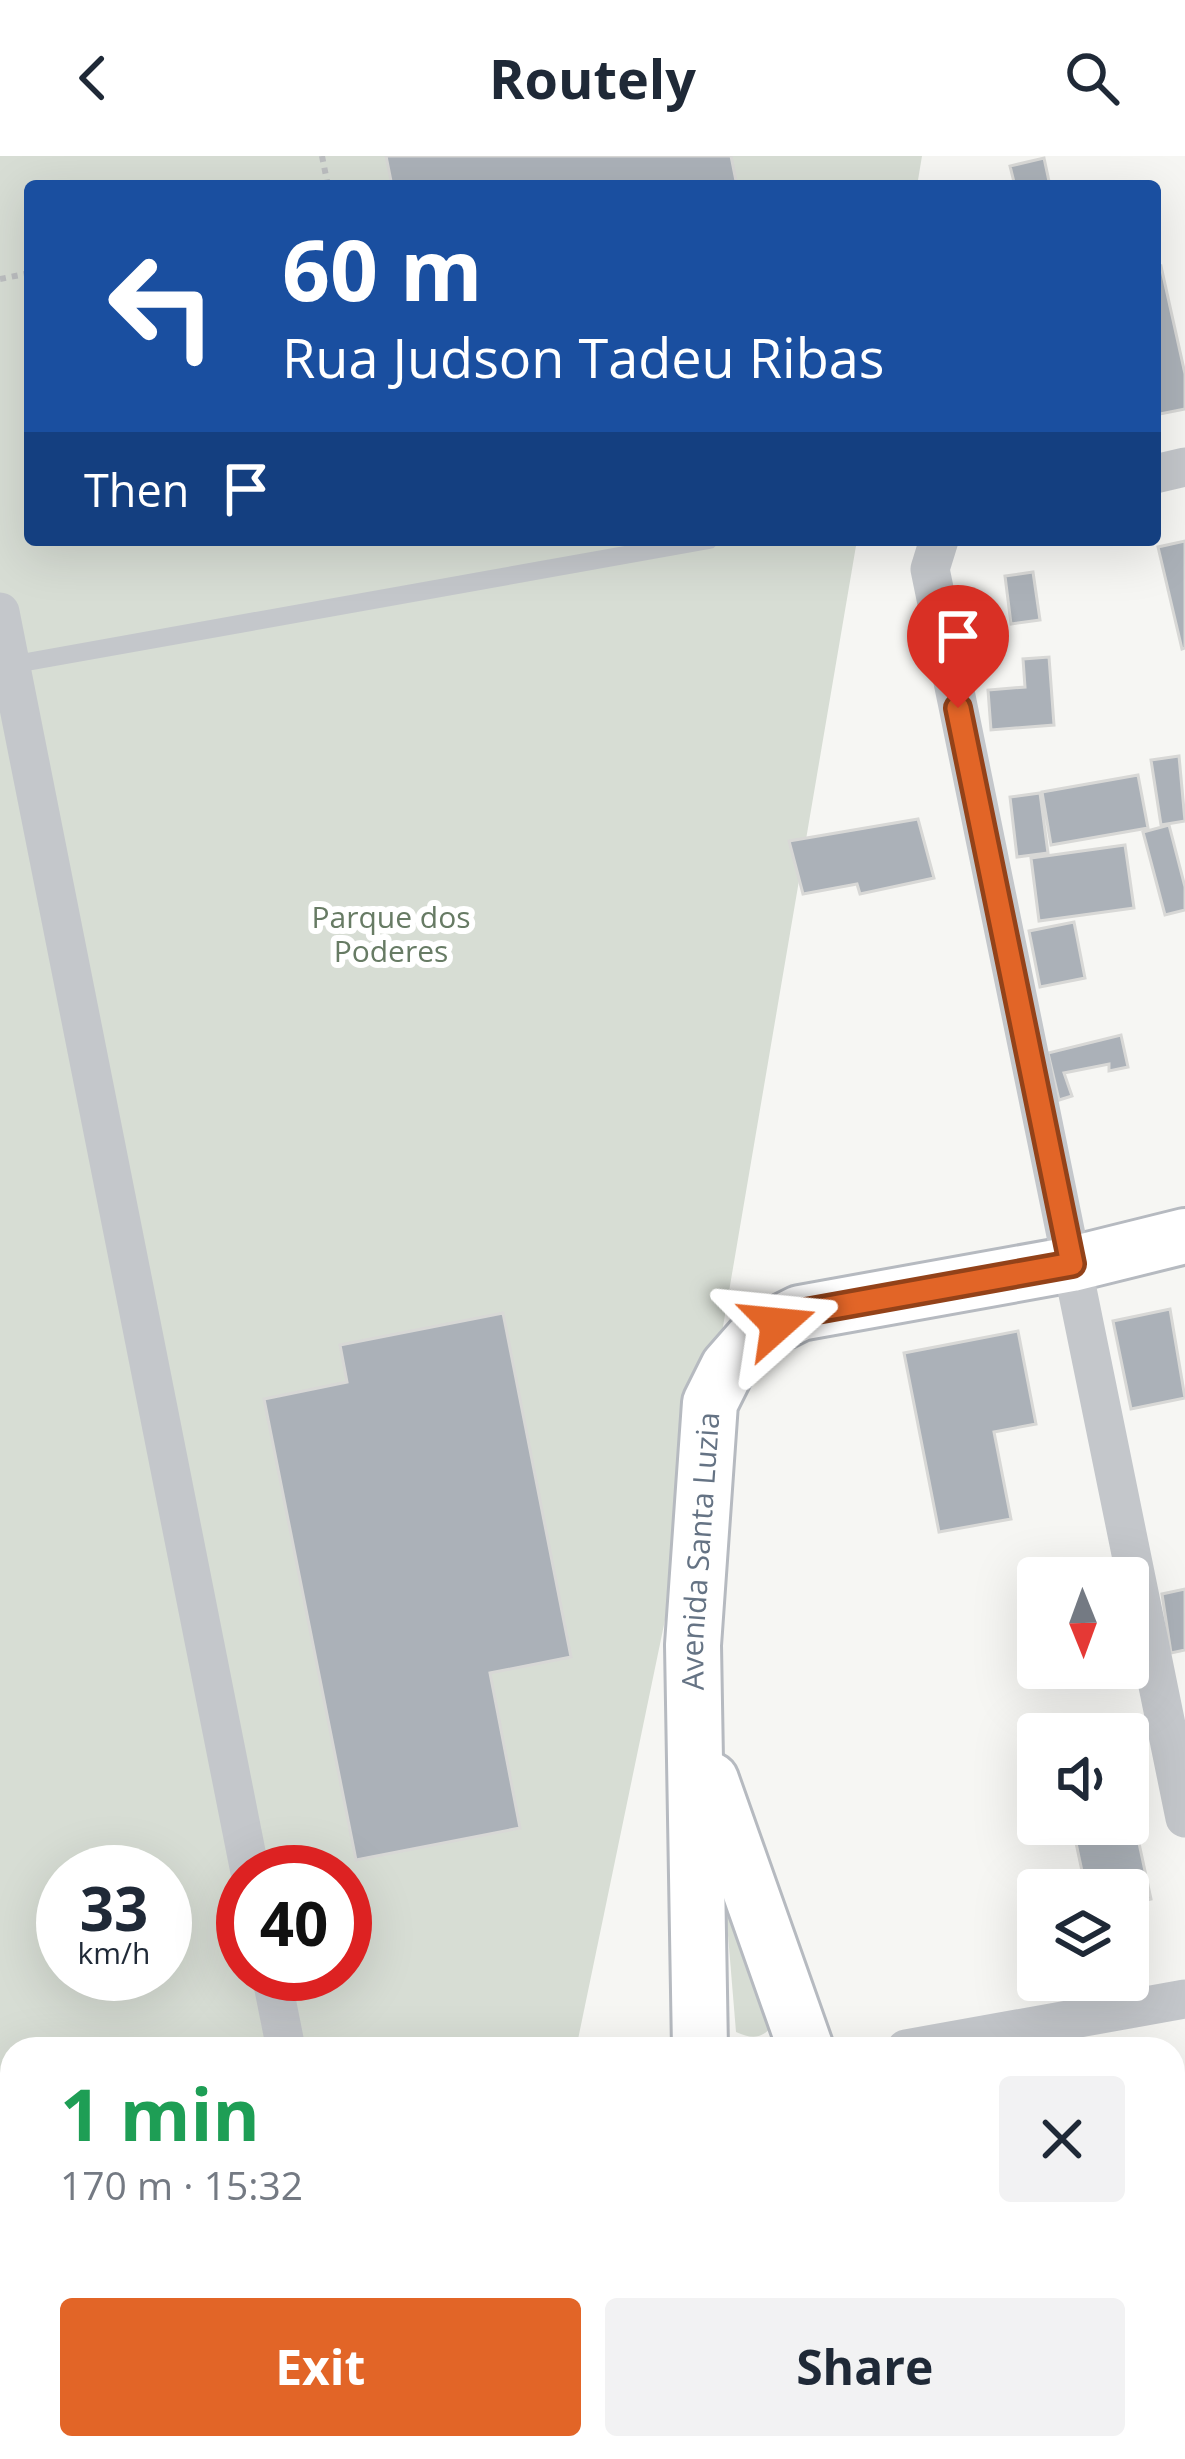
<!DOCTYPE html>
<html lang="en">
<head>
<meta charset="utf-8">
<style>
  body { margin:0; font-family:"Open Sans",sans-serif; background:#f2f2f3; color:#1f2937; height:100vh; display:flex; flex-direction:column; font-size:45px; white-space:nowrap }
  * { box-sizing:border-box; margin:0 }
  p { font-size:39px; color:#747a83 }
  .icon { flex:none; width:66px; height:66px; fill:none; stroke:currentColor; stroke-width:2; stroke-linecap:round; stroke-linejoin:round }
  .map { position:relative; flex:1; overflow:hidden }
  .panel { position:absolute; left:0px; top:1881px; width:1185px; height:423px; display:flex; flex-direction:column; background:#fff; border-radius:36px 36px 0 0; box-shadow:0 12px 48px #0002 }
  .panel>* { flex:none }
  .top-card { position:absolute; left:24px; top:24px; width:1137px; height:366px; border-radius:12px; box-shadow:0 12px 48px #0002; background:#1a4fa0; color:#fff; overflow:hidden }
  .needle { width:78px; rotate:179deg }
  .fabs { position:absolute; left:1017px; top:1401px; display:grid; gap:24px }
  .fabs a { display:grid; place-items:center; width:132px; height:132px; border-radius:12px; background:#fff; box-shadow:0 12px 48px #0002; font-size:60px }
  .speed { position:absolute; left:36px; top:1689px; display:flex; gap:24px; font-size:60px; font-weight:700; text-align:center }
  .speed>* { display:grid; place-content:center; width:156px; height:156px; border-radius:50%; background:#fff; box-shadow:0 12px 48px #0002; line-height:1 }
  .speed small { font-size:30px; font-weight:400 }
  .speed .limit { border:18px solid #d22; background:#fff; color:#111 }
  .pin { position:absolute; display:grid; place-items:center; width:102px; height:102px; color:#fff; margin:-123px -51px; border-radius:50% 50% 50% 0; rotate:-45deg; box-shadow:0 0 12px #0007 }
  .pin .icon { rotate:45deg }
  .me { position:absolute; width:132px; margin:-66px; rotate:72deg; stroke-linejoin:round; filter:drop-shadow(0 0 9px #0008) }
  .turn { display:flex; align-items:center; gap:42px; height:252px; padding:0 60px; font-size:54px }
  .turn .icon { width:156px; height:156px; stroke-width:2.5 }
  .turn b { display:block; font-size:84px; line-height:102px }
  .then { display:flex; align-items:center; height:114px; padding:0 60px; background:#0003; gap:24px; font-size:45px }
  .round { display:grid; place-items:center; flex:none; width:126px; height:126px; border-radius:12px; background:#f2f2f3 }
  .headline { display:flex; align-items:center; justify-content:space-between; height:204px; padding:0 60px }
  h1 { font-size:72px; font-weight:700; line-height:90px; color:#1e9e55 }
  .primary-button { display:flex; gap:24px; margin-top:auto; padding:24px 60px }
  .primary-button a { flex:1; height:138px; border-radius:12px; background:#e26527; color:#fff; font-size:48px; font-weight:700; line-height:138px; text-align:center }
  .primary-button a+a { background:#f2f2f3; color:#1f2937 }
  header { display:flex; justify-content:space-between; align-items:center; height:156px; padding:0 60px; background:#fff; font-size:54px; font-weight:700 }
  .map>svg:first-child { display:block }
  .green { fill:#d7ddd4; fill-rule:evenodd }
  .building { fill:#abb1b8; stroke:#d8d8d6; stroke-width:3 }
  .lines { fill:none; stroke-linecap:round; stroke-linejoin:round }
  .secondary-casing { stroke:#b6bac0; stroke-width:60 }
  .path { stroke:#bcbec0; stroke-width:6; stroke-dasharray:6 6; stroke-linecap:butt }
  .lane { stroke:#c4c7cb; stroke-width:18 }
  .street { stroke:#c4c7cb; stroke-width:39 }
  .secondary { stroke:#fff; stroke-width:54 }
  .route-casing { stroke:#934219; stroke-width:30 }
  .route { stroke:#e26527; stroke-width:21 }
  .labels { text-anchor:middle; stroke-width:12; stroke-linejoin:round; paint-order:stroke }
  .park-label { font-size:30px; fill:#677b64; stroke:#fff }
  .street-label { font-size:30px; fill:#657384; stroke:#fff }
</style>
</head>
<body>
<header><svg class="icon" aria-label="back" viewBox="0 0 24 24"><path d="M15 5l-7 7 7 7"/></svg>Routely<svg class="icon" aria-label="search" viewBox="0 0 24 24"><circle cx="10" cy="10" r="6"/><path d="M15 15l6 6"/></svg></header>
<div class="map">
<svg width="1185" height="2303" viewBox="0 0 1185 2303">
  <rect width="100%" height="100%" fill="#f6f6f3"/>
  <!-- green -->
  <path class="green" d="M0,0H922L917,30H30V384H857L710,1247L576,1893H12V2041L0,2040ZM63,1716H165V1818H63ZM243,1716H345V1818H243Z
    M725,1743L772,1871C760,1883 752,1883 736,1876Z"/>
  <!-- building -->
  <path class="building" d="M386,0H731L737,30H392Z
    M1044,2L1050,30H1015L1010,10Z
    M1161,110L1185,218V253L1155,259V112Z
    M1185,385V492L1182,493L1158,391Z
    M1033,416L1040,464L1011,468L1005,420Z
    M1049,501L1054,569L991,574L988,534L1025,531L1023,503Z
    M1179,600L1185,665L1161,669L1151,604Z
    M1138,619L1148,672L1051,689L1042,636Z
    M1040,637L1048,697L1017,701L1010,641Z
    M918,663L934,722L860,738L857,728L803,738L789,685Z
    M1169,669L1185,731V754L1165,759L1143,676Z
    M1125,689L1134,752L1039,765L1031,702Z
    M1074,766L1085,822L1040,831L1029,775Z
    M1121,879L1128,911L1109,915V908L1064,917L1072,940L1059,944L1048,897Z
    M1170,1153L1185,1242L1131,1253L1113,1165Z
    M503,1157L571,1501L490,1517L520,1672L356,1704L264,1243L347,1226L340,1189Z
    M1018,1175L1036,1268L994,1276L1011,1363L939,1376L904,1197Z
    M1185,1433V1494L1171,1497L1162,1438Z
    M1128,1636L1151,1743L1128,1748V1734H1086L1072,1668H1128Z
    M1182,1917L1185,1998L1173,2001V1919Z
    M1185,2006V2060L1173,2063V2027L1181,2025L1176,2008Z"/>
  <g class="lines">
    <defs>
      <g id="secondary">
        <path d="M711,1624L806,1893"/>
        <path id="s1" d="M700,1893L693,1489L710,1247L728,1211L756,1179L800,1157L1072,1108L1185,1080"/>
        <path d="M777,2292L779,2303"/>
        <path d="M884,2292L886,2303"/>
      </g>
    </defs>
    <!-- secondary casing -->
    <use href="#secondary" class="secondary-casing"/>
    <!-- path -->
    <path class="path" d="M322,0L328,30
      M0,123L30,117"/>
    <!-- lane -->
    <path class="lane" d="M10,509L709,384"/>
    <!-- street -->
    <path class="street" d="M1155,318L1185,311
      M939,384L930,413L1185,1662
      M0,456L250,1716
      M271,1818L286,1893
      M906,1893L1185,1843
      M366,2292L369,2303"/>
    <!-- secondary -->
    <use href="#secondary" class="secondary"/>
  </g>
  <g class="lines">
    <defs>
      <path id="route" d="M778,1168L800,1157L1072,1108L958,552"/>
    </defs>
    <!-- route casing -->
    <use href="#route" class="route-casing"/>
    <!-- route -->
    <use href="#route" class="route"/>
  </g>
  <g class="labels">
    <!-- park labels -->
    <g class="park-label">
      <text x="391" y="772">Parque dos<tspan x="391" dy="34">Poderes</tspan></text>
    </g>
    <!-- street labels -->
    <g class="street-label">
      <text dy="10" stroke="none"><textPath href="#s1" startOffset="498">Avenida Santa Luzia</textPath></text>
    </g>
  </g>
</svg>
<div class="fabs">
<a><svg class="needle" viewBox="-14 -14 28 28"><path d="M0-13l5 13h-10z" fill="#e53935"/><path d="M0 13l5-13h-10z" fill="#747a83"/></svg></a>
<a><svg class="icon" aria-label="sound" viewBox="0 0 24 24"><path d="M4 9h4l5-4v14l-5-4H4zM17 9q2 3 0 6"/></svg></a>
<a><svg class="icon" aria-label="layers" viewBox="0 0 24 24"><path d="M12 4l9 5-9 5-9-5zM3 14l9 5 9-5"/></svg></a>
</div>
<div class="speed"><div>33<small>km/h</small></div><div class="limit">40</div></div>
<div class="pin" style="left:958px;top:552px;background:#d93025"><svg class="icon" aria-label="arrive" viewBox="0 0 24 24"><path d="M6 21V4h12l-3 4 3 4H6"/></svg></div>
<svg class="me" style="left:778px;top:1168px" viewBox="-20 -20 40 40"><path d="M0-17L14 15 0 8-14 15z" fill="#e26527" stroke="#fff" stroke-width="4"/></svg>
<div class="top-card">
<div class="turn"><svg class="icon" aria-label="left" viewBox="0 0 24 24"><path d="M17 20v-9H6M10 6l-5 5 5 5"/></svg><div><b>60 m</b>Rua Judson Tadeu Ribas</div></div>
<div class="then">Then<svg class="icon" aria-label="arrive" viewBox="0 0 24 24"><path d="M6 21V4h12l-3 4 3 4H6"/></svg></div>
</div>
<section class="panel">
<div class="headline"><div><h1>1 min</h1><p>170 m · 15:32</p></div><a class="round"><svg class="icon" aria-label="close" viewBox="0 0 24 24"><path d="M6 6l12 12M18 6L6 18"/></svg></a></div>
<div class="primary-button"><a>Exit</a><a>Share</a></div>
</section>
</div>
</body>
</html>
